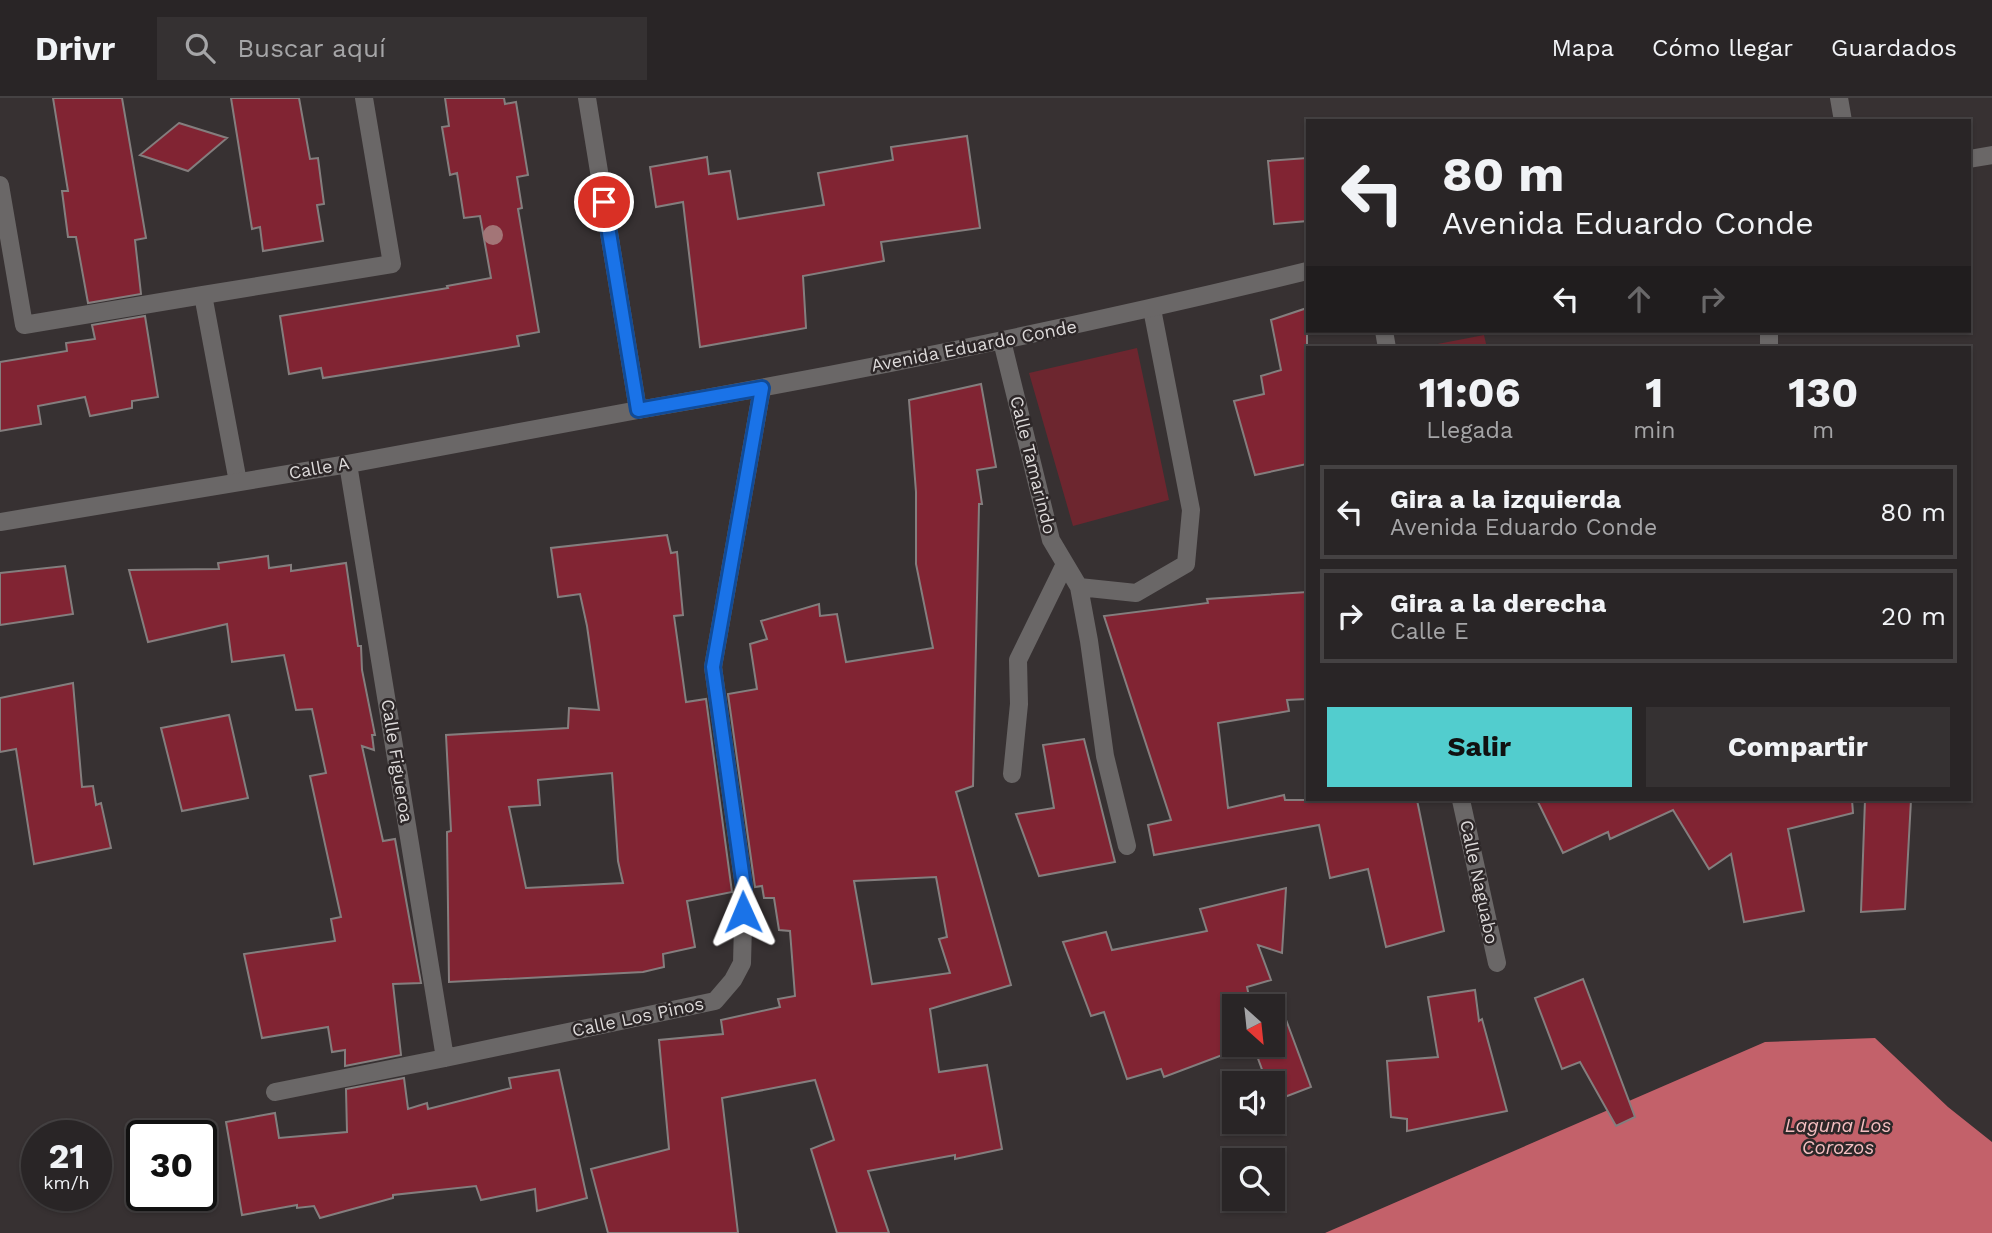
<!DOCTYPE html>
<html lang="es">
<head>
<meta charset="utf-8">
<style>
  body { margin:0; font-family:"Work Sans",sans-serif; background:#353132; color:#f1f3f6; height:100vh; display:flex; flex-direction:column; font-size:26px; white-space:nowrap }
  * { box-sizing:border-box; margin:0 }
  p { font-size:23px; color:#a5a5a7 }
  .icon { flex:none; width:38px; height:38px; fill:none; stroke:currentColor; stroke-width:2; stroke-linecap:round; stroke-linejoin:round }
  .map { position:relative; flex:1; overflow:hidden }
  .panel { position:absolute; left:1306px; top:248px; width:665px; height:455px; display:flex; flex-direction:column; background:#292526; border-radius:0px; box-shadow:0 2px 5px #0004,0 0 0 2px #454243 }
  .panel>* { flex:none }
  .hud { position:absolute; left:1306px; top:21px; width:665px; height:214px; border-radius:0px; box-shadow:0 2px 5px #0004,0 0 0 2px #454243; background:#292526; color:#f1f3f6; overflow:hidden }
  .needle { width:46px; rotate:153deg }
  .fabs { position:absolute; left:1222px; top:896px; display:grid; gap:14px }
  .fabs a { display:grid; place-items:center; width:63px; height:63px; border-radius:0px; background:#292526; box-shadow:0 2px 5px #0004,0 0 0 2px #454243; font-size:35px }
  .speed { position:absolute; left:21px; top:1022px; display:flex; gap:14px; font-size:35px; font-weight:700; text-align:center }
  .speed>* { display:grid; place-content:center; width:91px; height:91px; border-radius:50%; background:#292526; box-shadow:0 2px 5px #0004,0 0 0 2px #454243; line-height:1 }
  .speed small { font-size:18px; font-weight:400 }
  .speed .limit { border:4px solid #111; border-radius:10px; background:#fff; color:#111 }
  .pin { position:absolute; display:grid; place-items:center; width:60px; height:60px; color:#fff; margin:-30px; border:4px solid #fff; border-radius:50%; box-shadow:0 2px 7px #0007 }
  .me { position:absolute; width:77px; margin:-38px; rotate:359deg; stroke-linejoin:round; filter:drop-shadow(0 0 5px #0008) }
  .turn { display:flex; align-items:center; gap:24px; height:147px; padding:0 21px; font-size:32px }
  .turn .icon { width:91px; height:91px; stroke-width:2.5 }
  .turn b { display:block; font-size:49px; line-height:60px }
  .lanes { display:flex; align-items:center; height:66px; padding:0 21px; background:#0003; justify-content:center; gap:35px; direction:ltr }
  .lanes .off { opacity:.35 }
  .eta { display:flex; justify-content:space-evenly; align-items:center; height:119px; text-align:center }
  .eta b { font-size:42px; font-weight:700; line-height:49px }
  .action { display:flex; gap:14px; margin-top:auto; padding:14px 21px }
  .action a { flex:1; height:80px; border-radius:0px; background:#52cdce; color:#111; font-size:28px; font-weight:700; line-height:80px; text-align:center }
  .action a+a { background:#353132; color:#f1f3f6 }
  ul { padding:0; list-style:none }
  li { display:flex; align-items:center; gap:21px; height:94px; margin:0 14px 10px; padding:0 7px; border:4px solid #454243; border-radius:0px }
  li div { flex:1 }
  li b { display:block; font-size:26px }
  li em { font-style:normal }
  header { display:flex; align-items:center; gap:42px; box-sizing:border-box; height:98px; padding:0 35px; background:#292526; border-bottom:2px solid #454243 }
  header strong { font-size:33px }
  nav { display:flex; gap:38px; margin-inline-start:auto; font-size:24px }
  .search { width:490px; height:63px; background:#353132; display:flex; align-items:center; gap:18px; box-sizing:border-box; padding:0 24px; border-radius:0px; color:#a5a5a7; font-size:26px }
  .map>svg:first-child { display:block }
  .green { fill:#6d262f }
  .water { fill:#c3616a }
  .building { fill:#812433; stroke:#847e7e; stroke-width:2; fill-rule:evenodd }
  .lines { fill:none; stroke-linecap:round; stroke-linejoin:round }
  .service { stroke:#6a6767; stroke-width:18 }
  .minor { stroke:#6a6767; stroke-width:18 }
  .tertiary { stroke:#6a6767; stroke-width:18 }
  .tree { fill:#a37577 }
  .route-casing { stroke:#114b97; stroke-width:18 }
  .route { stroke:#1a73e8; stroke-width:12 }
  .labels { text-anchor:middle; stroke-width:5; stroke-linejoin:round; paint-order:stroke }
  .street-label { font-size:18px; fill:#dddada; stroke:#2d2728 }
  .water-label { font-size:19px; font-style:italic; fill:#f4bec0; stroke:#2d2728 }
</style>
</head>
<body>
<header>
<strong>Drivr</strong>
<div class="search"><svg class="icon" aria-label="search" viewBox="0 0 24 24"><circle cx="10" cy="10" r="6"/><path d="M15 15l6 6"/></svg>Buscar aquí</div>
<nav><a>Mapa</a><a>Cómo llegar</a><a>Guardados</a></nav>
</header>
<div class="map">
<svg width="1992" height="1135" viewBox="0 0 1992 1135">
  <rect width="100%" height="100%" fill="#373132"/>
  <!-- green -->
  <path class="green" d="M1484,237L1487,250H1417Z
    M1137,250L1169,402L1073,428L1029,275Z"/>
  <!-- water -->
  <path class="water" d="M1875,940L1948,1009L1992,1044V1135H1325L1765,944Z"/>
  <!-- building -->
  <path class="building" d="M53,0H122L146,140L135,142L141,196L88,205L76,139H68L62,93H68Z
    M231,0H299L310,61L318,60L324,106L317,107L323,143L263,153L260,129L252,131Z
    M445,0H504L505,6L516,4L528,77L517,79L522,110L518,111L539,234L517,238L519,248L448,260L323,280L321,270L289,276L280,218L448,190L447,188L491,180L480,118L464,120L457,75L450,77L442,29L449,28Z
    M179,25L227,40L188,73L140,57Z
    M967,38L980,130L881,144L884,163L803,178L806,230L700,249L683,104L656,109L650,69L707,59L709,76L730,73L738,121L824,107L818,75L893,62L891,49Z
    M1307,60V123L1274,126L1268,63Z
    M1307,210V366L1255,377L1234,303L1264,296L1261,278L1281,272L1271,222Z
    M145,218L158,299L132,303V310L90,318L85,299L38,308L41,326L0,333V264L67,253L66,245L95,241L92,227Z
    M981,286L996,369L977,372L982,406H979L973,688L956,694L1011,887L930,911L939,974L987,967L1002,1051L955,1061V1057L868,1073L889,1135H837L811,1051L834,1042L815,982L722,1000L738,1135H608L591,1071L669,1051L659,942L723,936L721,922L780,909L778,901L795,898L790,833L779,832L774,800H764L762,788L755,789L728,596L757,591L750,546L767,541L761,523L819,506L820,518L837,516L846,564L933,550L916,466V394L909,302ZM936,779L947,839L939,841L950,875L872,886L854,783Z
    M667,437L671,455L677,454L683,517L674,518L686,604L706,601L732,794L687,803L695,849L663,856L664,869L643,874L449,884L447,734L451,733L446,637L568,630L569,610L599,612L587,528L580,496L558,499L551,450ZM612,675L618,763L623,785L526,790L509,709L540,707L538,682Z
    M268,458L269,470L291,467V473L346,465L358,548H361L362,572L375,637H372L374,652L362,648L383,743L395,741L421,885L393,886L401,957L345,968V952L332,954L328,929L262,940L244,856L335,843L331,821L341,819L310,678L326,675L312,611L296,612L284,557L232,564L227,526L148,544L129,472L219,471L218,465Z
    M65,468L73,516L0,527V475Z
    M1307,494V601L1287,602L1289,613L1218,625L1228,710L1284,697L1285,702H1417L1444,833L1386,849L1368,771L1330,780L1319,727L1154,757L1148,727L1171,722L1104,518L1208,505L1207,501Z
    M73,585L82,689L93,688L96,707L101,705L111,750L34,766L16,651L0,654V600Z
    M229,617L248,700L182,713L161,630Z
    M1084,641L1115,764L1039,778L1016,716L1054,710L1043,647Z
    M1537,702H1852L1853,715L1788,731L1804,813L1744,824L1731,756L1709,771L1673,712L1610,741L1608,734L1563,755Z
    M1865,702H1911L1905,811L1861,814Z
    M1286,790L1282,855L1258,847L1271,882L1247,889L1251,908H1234V947H1249L1164,979L1161,971L1127,981L1104,914L1091,918L1063,844L1106,834L1112,852L1207,833L1200,811Z
    M1583,881L1635,1019L1616,1028L1580,964L1562,971L1535,900Z
    M1475,892L1479,923L1482,921L1507,1013L1407,1033V1021L1391,1019L1387,963L1438,959L1428,899Z
    M1285,919L1311,989L1274,1003L1272,985H1267L1253,947H1272V921Z
    M559,972L587,1100L537,1113L535,1091L481,1102L476,1088L393,1097V1100L320,1120L314,1108L297,1110V1107L242,1117L226,1024L275,1015L279,1040L347,1034L346,991L404,980L408,1011L427,1005L428,1011L511,990L509,980Z"/>
  <g class="lines">
    <!-- service -->
    <path class="service" d="M1839,0L1843,23
      M0,87L24,227L203,197L238,384
      M203,197L392,166L364,0"/>
    <!-- minor -->
    <path class="minor" d="M1384,233L1387,250
      M1002,243L1051,442L1079,489L1136,495L1186,466L1191,412L1152,211
      M1769,250V233
      M348,366L445,960
      M0,424L348,366L638,312L587,0
      M1079,489L1089,543L1105,658L1127,748
      M1012,676L1019,606L1018,562L1065,466
      M1461,702L1497,865
      M275,994L445,960L715,903L733,882L742,865L744,789L713,569L762,290"/>
    <!-- tertiary -->
    <path class="tertiary" d="M1969,61L1992,57
      M638,312C862,273 1086,227 1307,173"/>
  </g>
  <!-- trees -->
  <circle class="tree" cx="493" cy="137" r="10"/>
  <g class="lines">
    <defs>
      <path id="route" d="M604,104L638,312L762,290L713,569L744,789L743,814"/>
    </defs>
    <!-- route casing -->
    <use href="#route" class="route-casing"/>
    <!-- route -->
    <use href="#route" class="route"/>
  </g>
  <g class="labels">
    <!-- street labels -->
    <g class="street-label">
      <text transform="translate(974 248) rotate(-11)" y="6">Avenida Eduardo Conde</text>
      <text transform="translate(1033 367) rotate(76)" y="6">Calle Tamarindo</text>
      <text transform="translate(319 370) rotate(-10)" y="6">Calle A</text>
      <text transform="translate(397 663) rotate(81)" y="6">Calle Figueroa</text>
      <text transform="translate(1479 784) rotate(78)" y="6">Calle Naguabo</text>
      <text transform="translate(638 919) rotate(-12)" y="6">Calle Los Pinos</text>
    </g>
    <!-- water labels -->
    <g class="water-label">
      <text x="1838" y="1034">Laguna Los<tspan x="1838" dy="22">Corozos</tspan></text>
    </g>
  </g>
</svg>
<div class="fabs">
<a><svg class="needle" viewBox="-14 -14 28 28"><path d="M0-13l5 13h-10z" fill="#e53935"/><path d="M0 13l5-13h-10z" fill="#a5a5a7"/></svg></a>
<a><svg class="icon" aria-label="sound" viewBox="0 0 24 24"><path d="M4 9h4l5-4v14l-5-4H4zM17 9q2 3 0 6"/></svg></a>
<a><svg class="icon" aria-label="search" viewBox="0 0 24 24"><circle cx="10" cy="10" r="6"/><path d="M15 15l6 6"/></svg></a>
</div>
<div class="speed"><div>21<small>km/h</small></div><div class="limit">30</div></div>
<div class="pin" style="left:604px;top:104px;background:#d93025"><svg class="icon" aria-label="arrive" viewBox="0 0 24 24"><path d="M6 21V4h12l-3 4 3 4H6"/></svg></div>
<svg class="me" style="left:743px;top:814px" viewBox="-20 -20 40 40"><path d="M0-17L14 15 0 8-14 15z" fill="#1a73e8" stroke="#fff" stroke-width="4"/></svg>
<div class="hud">
<div class="turn"><svg class="icon" aria-label="left" viewBox="0 0 24 24"><path d="M17 20v-9H6M10 6l-5 5 5 5"/></svg><div><b>80 m</b>Avenida Eduardo Conde</div></div>
<div class="lanes"><svg class="icon" aria-label="left" viewBox="0 0 24 24"><path d="M17 20v-9H6M10 6l-5 5 5 5"/></svg><svg class="icon off" aria-label="ahead" viewBox="0 0 24 24"><path d="M12 20V5M6 11l6-6 6 6"/></svg><svg class="icon off" aria-label="right" viewBox="0 0 24 24"><path d="M7 20v-9h11M14 6l5 5-5 5"/></svg></div>
</div>
<section class="panel">
<div class="eta">
<div><b>11:06</b><p>Llegada</p></div>
<div><b>1</b><p>min</p></div>
<div><b>130</b><p>m</p></div>
</div>
<ul>
<li><svg class="icon" aria-label="left" viewBox="0 0 24 24"><path d="M17 20v-9H6M10 6l-5 5 5 5"/></svg><div><b>Gira a la izquierda</b><p>Avenida Eduardo Conde</p></div><em>80 m</em></li>
<li><svg class="icon" aria-label="right" viewBox="0 0 24 24"><path d="M7 20v-9h11M14 6l5 5-5 5"/></svg><div><b>Gira a la derecha</b><p>Calle E</p></div><em>20 m</em></li>
</ul>
<div class="action"><a>Salir</a><a>Compartir</a></div>
</section>
</div>
</body>
</html>
